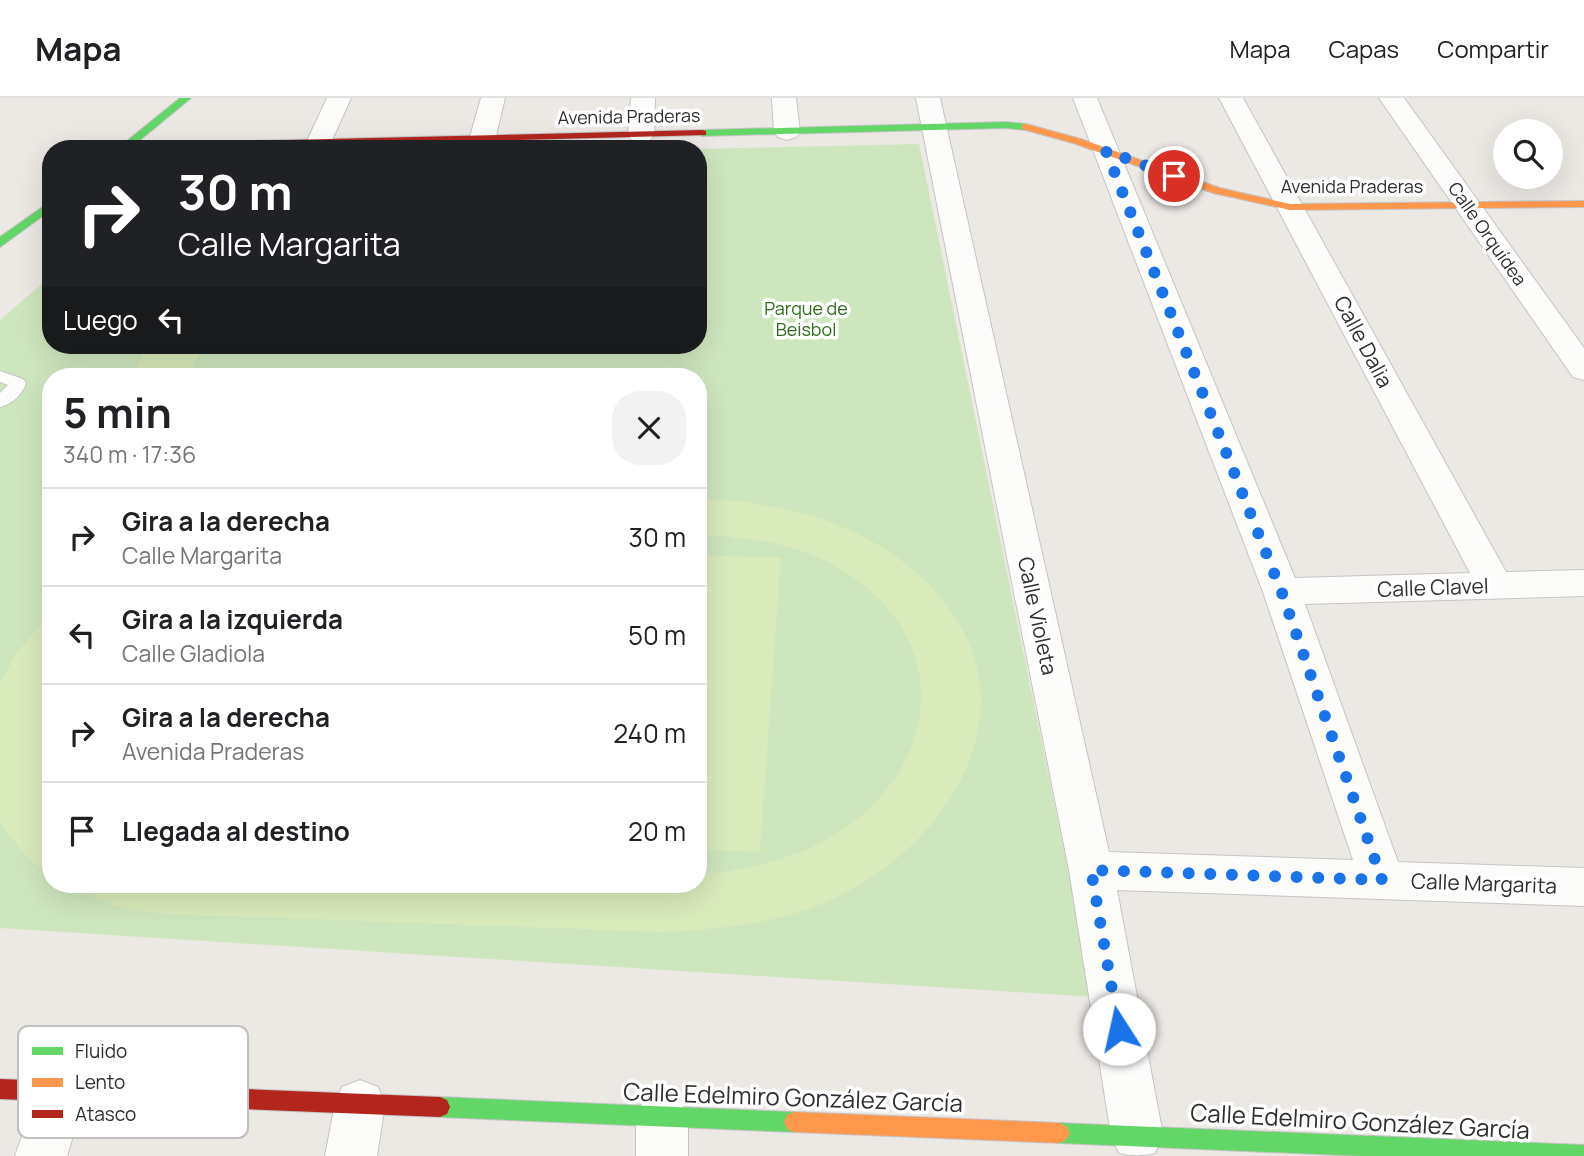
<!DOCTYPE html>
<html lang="es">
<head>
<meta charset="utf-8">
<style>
  body { margin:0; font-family:Manrope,sans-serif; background:#f2f2f2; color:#202124; height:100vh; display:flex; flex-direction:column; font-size:26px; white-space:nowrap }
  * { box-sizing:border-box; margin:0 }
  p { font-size:23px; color:#757577 }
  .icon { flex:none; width:38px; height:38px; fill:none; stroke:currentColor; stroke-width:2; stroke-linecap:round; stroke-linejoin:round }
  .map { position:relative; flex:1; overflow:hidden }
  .panel { position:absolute; left:42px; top:270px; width:665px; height:525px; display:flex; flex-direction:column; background:#fff; border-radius:28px; box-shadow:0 7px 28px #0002 }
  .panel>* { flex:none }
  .top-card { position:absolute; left:42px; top:42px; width:665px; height:214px; border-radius:28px; box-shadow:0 7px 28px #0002; background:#202124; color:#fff; overflow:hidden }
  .tools { position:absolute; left:1493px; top:21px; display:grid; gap:14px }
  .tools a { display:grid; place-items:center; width:70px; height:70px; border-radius:50%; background:#fff; box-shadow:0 7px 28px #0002; font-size:35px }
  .pin { position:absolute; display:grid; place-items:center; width:60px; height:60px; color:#fff; margin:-30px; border:4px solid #fff; border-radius:50%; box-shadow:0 2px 7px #0007 }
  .me { position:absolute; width:77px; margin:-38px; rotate:350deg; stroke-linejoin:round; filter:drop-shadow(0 0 5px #0008) }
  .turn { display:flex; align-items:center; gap:24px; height:147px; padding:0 21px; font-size:32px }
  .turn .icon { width:91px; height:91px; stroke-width:2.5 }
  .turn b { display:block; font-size:49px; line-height:60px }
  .then { display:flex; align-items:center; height:66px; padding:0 21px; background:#0003; gap:14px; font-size:26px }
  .round { display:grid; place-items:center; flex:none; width:74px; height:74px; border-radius:28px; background:#f2f2f2 }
  .headline { display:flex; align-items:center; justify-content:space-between; height:119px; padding:0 21px }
  h1 { font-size:42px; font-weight:700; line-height:52px }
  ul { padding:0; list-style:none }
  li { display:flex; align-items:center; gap:21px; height:98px; padding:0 21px; border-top:2px solid #e0e0e0 }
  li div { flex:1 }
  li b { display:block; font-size:26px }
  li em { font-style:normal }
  header { display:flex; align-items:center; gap:42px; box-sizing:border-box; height:98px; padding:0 35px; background:#fff; border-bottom:2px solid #e0e0e0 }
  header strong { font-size:33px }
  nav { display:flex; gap:38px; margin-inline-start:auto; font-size:24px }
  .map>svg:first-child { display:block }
  .green { fill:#cee6be; fill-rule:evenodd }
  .pitch { fill:#d9eabb }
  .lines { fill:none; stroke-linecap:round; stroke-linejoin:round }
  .lane-casing { stroke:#c5c4c5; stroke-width:2 }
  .street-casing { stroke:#c5c4c5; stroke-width:2 }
  .fast-casing { stroke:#c5c4c5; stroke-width:2 }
  .slow-casing { stroke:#c5c4c5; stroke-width:2 }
  .jam-casing { stroke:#c5c4c5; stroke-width:2 }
  .lane { fill:#fcfcfb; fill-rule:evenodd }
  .street { fill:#fcfcfb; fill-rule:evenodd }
  .fast { fill:#63d668; fill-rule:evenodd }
  .slow { fill:#ff974d; fill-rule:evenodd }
  .jam { fill:#b3261e; fill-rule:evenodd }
  .route { stroke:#1a73e8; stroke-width:12; stroke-dasharray:0 21.6 }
  .labels { text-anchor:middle; stroke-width:7; stroke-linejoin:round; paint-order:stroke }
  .far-street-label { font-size:18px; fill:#2e2e2e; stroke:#fff }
  .far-park-label { font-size:18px; fill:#2c6e1b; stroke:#fff }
  .street-label { font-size:21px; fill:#2e2e2e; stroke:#fff }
  .near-street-label { font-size:24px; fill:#2e2e2e; stroke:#fff }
  .key { fill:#fff; stroke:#c0c0c0; stroke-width:2 }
  .key-label { font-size:19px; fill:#2e2e2e }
</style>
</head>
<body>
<header>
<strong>Mapa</strong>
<nav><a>Mapa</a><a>Capas</a><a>Compartir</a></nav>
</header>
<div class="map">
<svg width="1584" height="1058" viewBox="0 0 1584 1058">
  <rect width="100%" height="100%" fill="#ece8e4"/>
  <!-- green -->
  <path class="green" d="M919,46L1094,899L0,830V222L51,178V247H698V51ZM51,278H698V786H51Z"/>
  <!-- pitch -->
  <path class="pitch" d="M201,251L189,278H133L145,252Z
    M698,401C780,403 862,423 923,481C1049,599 949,758 814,809C765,827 714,831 663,834L169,816L125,811L62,786H698V777C739,773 779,765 816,747C931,691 965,555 850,477C805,446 752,439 698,437Z
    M698,457L781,460L760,754L698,751Z
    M51,514V599L45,635L51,668V779L28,760L0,725V585L16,556Z"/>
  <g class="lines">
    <defs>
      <path id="lane" d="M0,273L23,281L26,285C23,296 11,307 0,309V295L8,287L0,284Z"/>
      <path id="street" d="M327,0H351L328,51H310L306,45Z
        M481,0H505L495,42L491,48L482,50L473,48L469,42Z
        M631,0H655L654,37L650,42L641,45L632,42L628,37Z
        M772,0H796L800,34L796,39L787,42L778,39L774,34Z
        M916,0H940L1109,754L1353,762L1263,494L1073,0H1097L1295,480L1470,475L1219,0H1243L1506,474L1584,472V498L1305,506L1398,764L1584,770V808L1117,792L1163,1037L1155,1055C1143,1058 1131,1058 1119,1055L1111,1037L1069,772Z
        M1379,0H1404L1584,250V282L1573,279Z
        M61,971L79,978L86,995L67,1058H15L43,978Z
        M360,982L378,989L385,1006L377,1058H325L335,1006L342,989Z
        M662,994L680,1001L688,1018V1058H636V1018L644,1001Z"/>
      <path id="fast" d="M180,0H191L129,51H117Z
        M1006,24L1026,26L1031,29L1026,32L1006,30L702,38L697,35L702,32Z
        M51,103V112L0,149V139Z
        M440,999L794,1014L801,1017L804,1024L801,1031L794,1034L440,1019L433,1016L430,1009L433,1002Z
        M1059,1025L1584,1047V1058H1362L1059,1045L1052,1042L1048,1035L1052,1028Z"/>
      <path id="slow" d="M1026,26L1081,41L1220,90L1290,106L1584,103V109L1290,112L1213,95L1073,45L1022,31V27Z
        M794,1014L1059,1025L1066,1028L1070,1035L1066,1042L1059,1045L794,1034L787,1031L784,1024L787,1017Z"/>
      <path id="jam" d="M702,32L706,33V37L184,51L119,49L124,46Z
        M0,981L440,999L447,1002L450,1009L447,1016L440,1019L0,1001Z"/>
    </defs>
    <!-- lane casing -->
    <use href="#lane" class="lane-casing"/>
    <!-- street casing -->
    <use href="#street" class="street-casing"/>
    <!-- fast casing -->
    <use href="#fast" class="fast-casing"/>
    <!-- slow casing -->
    <use href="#slow" class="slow-casing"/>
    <!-- jam casing -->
    <use href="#jam" class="jam-casing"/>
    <!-- lane -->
    <use href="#lane" class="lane"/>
    <!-- street -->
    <use href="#street" class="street"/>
    <!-- fast -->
    <use href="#fast" class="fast"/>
    <!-- slow -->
    <use href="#slow" class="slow"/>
    <!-- jam -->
    <use href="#jam" class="jam"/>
  </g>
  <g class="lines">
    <!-- route -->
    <path class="route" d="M1119,931L1091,772L1382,782L1282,495L1106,53L1174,78"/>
  </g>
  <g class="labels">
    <!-- far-street labels -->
    <g class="far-street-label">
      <text transform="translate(629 19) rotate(-1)" y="6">Avenida Praderas</text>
      <text x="1352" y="95">Avenida Praderas</text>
      <text transform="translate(1487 136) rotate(55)" y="6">Calle Orquídea</text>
    </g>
    <!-- far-park labels -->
    <g class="far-park-label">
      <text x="806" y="217">Parque de<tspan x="806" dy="21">Beisbol</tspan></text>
    </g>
    <!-- street labels -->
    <g class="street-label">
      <text transform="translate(1363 244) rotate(62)" y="7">Calle Dalia</text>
      <text transform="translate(1433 490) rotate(-2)" y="7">Calle Clavel</text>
      <text transform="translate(1037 518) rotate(78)" y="7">Calle Violeta</text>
      <text transform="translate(1484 786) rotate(2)" y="7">Calle Margarita</text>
    </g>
    <!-- near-street labels -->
    <g class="near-street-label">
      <text transform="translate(793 1000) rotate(2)" y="8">Calle Edelmiro González García</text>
      <text transform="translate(1360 1024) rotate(3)" y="8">Calle Edelmiro González García</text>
    </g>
  </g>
  <!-- legend -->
  <rect x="18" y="928" width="230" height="112" rx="10" class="key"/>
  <rect x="32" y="949" width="31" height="8" fill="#63d668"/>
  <rect x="32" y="980" width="31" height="9" fill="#ff974d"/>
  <rect x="32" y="1012" width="31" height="8" fill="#b3261e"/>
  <g class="key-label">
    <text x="75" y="960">Fluido</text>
    <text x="75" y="991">Lento</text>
    <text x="75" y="1023">Atasco</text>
  </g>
</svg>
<div class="tools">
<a><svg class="icon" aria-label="search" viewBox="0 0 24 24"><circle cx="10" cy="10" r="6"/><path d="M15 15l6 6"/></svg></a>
</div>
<div class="pin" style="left:1174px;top:78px;background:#d93025"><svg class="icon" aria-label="arrive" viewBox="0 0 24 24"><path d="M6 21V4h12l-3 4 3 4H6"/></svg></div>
<svg class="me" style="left:1119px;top:931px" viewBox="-20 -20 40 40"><circle r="19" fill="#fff"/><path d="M0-13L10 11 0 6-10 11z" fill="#1a73e8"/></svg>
<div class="top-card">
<div class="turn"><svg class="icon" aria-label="right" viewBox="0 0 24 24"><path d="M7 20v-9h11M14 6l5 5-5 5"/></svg><div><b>30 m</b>Calle Margarita</div></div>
<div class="then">Luego<svg class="icon" aria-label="left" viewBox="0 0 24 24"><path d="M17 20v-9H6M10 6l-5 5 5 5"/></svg></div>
</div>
<section class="panel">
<div class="headline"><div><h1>5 min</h1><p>340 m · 17:36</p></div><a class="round"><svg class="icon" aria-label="close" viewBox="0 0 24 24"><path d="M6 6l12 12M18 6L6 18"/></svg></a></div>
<ul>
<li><svg class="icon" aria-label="right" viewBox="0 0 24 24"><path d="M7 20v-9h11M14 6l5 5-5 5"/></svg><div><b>Gira a la derecha</b><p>Calle Margarita</p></div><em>30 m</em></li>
<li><svg class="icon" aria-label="left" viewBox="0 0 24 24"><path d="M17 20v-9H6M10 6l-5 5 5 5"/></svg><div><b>Gira a la izquierda</b><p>Calle Gladiola</p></div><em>50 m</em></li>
<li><svg class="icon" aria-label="right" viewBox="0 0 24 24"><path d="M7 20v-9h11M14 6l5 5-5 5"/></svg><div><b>Gira a la derecha</b><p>Avenida Praderas</p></div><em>240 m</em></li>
<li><svg class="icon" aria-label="arrive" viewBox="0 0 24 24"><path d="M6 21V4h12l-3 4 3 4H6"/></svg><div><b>Llegada al destino</b></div><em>20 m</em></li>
</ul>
</section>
</div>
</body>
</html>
